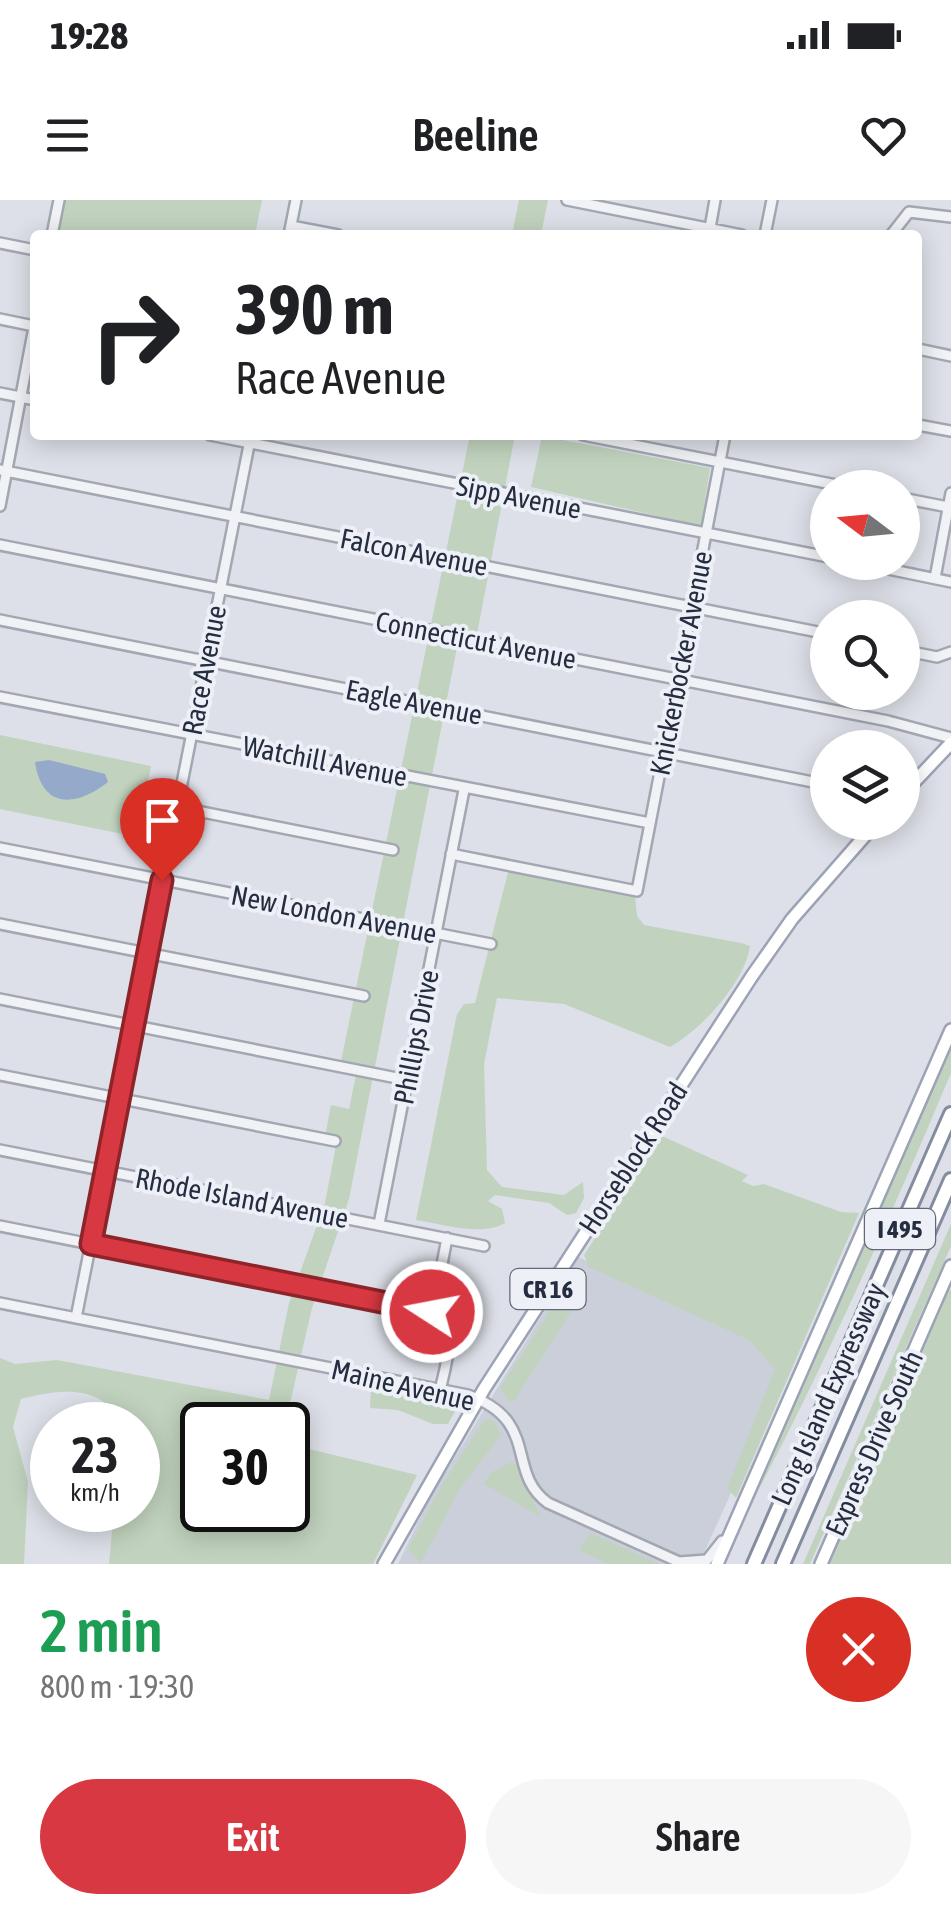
<!DOCTYPE html>
<html lang="en">
<head>
<meta charset="utf-8">
<style>
  body { margin:0; font-family:"Asap Condensed",sans-serif; background:#f6f6f6; color:#202124; height:100vh; display:flex; flex-direction:column; font-size:38px; white-space:nowrap }
  * { box-sizing:border-box; margin:0 }
  p { font-size:32px; color:#757577 }
  .icon { flex:none; width:55px; height:55px; fill:none; stroke:currentColor; stroke-width:2; stroke-linecap:round; stroke-linejoin:round }
  .map { position:relative; height:1364px; overflow:hidden }
  .side { display:flex; flex-direction:column; background:#fff; flex:1 }
  .side>* { flex:none }
  .banner { position:absolute; left:30px; top:30px; width:892px; height:210px; border-radius:10px; box-shadow:0 5px 25px #0003; background:#fff; color:#202124; overflow:hidden }
  .needle { width:65px; rotate:286deg }
  .fabs { position:absolute; left:810px; top:270px; display:grid; gap:20px }
  .fabs a { display:grid; place-items:center; width:110px; height:110px; border-radius:50%; background:#fff; box-shadow:0 5px 25px #0003; font-size:50px }
  .speed { position:absolute; left:30px; top:1202px; display:flex; gap:20px; font-size:50px; font-weight:700; text-align:center }
  .speed>* { display:grid; place-content:center; width:130px; height:130px; border-radius:50%; background:#fff; box-shadow:0 5px 25px #0003; line-height:1 }
  .speed small { font-size:25px; font-weight:400 }
  .speed .limit { border:5px solid #111; border-radius:15px; background:#fff; color:#111 }
  .pin { position:absolute; display:grid; place-items:center; width:85px; height:85px; color:#fff; margin:-102px -42px; border-radius:50% 50% 50% 0; rotate:-45deg; box-shadow:0 0 10px #0007 }
  .pin .icon { rotate:45deg }
  .me { position:absolute; width:110px; margin:-55px; rotate:281deg; stroke-linejoin:round; filter:drop-shadow(0 0 8px #0008) }
  .turn { display:flex; align-items:center; gap:35px; height:210px; padding:0 40px; font-size:45px }
  .turn .icon { width:130px; height:130px; stroke-width:2.5 }
  .turn b { display:block; font-size:70px; line-height:85px }
  .round { display:grid; place-items:center; flex:none; width:105px; height:105px; border-radius:52px; background:#f6f6f6 }
  .summary { display:flex; align-items:center; justify-content:space-between; height:170px; padding:0 40px }
  h1 { font-size:60px; font-weight:600; line-height:75px; color:#1e9e55 }
  .primary-button { display:flex; gap:20px; margin-top:auto; padding:20px 40px }
  .primary-button a { flex:1; height:115px; border-radius:60px; background:#d73841; color:#fff; font-size:40px; font-weight:600; line-height:115px; text-align:center }
  .primary-button a+a { background:#f6f6f6; color:#202124 }
  .status { display:flex; justify-content:space-between; align-items:center; height:70px; padding:0 50px; background:#fff; direction:ltr }
  .status svg { height:28px; fill:currentColor }
  header { display:flex; justify-content:space-between; align-items:center; height:130px; padding:0 40px; background:#fff; font-size:45px; font-weight:600 }
  .map>svg:first-child { display:block }
  .built { fill:#cbcfda }
  .green { fill:#c1d3be }
  .water { fill:#95aacb }
  .lines { fill:none; stroke-linecap:round; stroke-linejoin:round }
  .minor-casing { stroke:#a2a7b2; stroke-width:14 }
  .major-casing { stroke:#9ca3b5; stroke-width:16 }
  .highway-casing { stroke:#848ca0; stroke-width:18 }
  .minor { stroke:#f0f2f6; stroke-width:9 }
  .major { stroke:#fff; stroke-width:11 }
  .highway { stroke:#fff; stroke-width:12 }
  .route-casing { stroke:#8c242a; stroke-width:25 }
  .route { stroke:#d73841; stroke-width:18 }
  .labels { text-anchor:middle; stroke-width:8; stroke-linejoin:round; paint-order:stroke }
  .shield { fill:#edf0f6; stroke:#626877; stroke-width:2.5 }
  .shield-label { font-size:25px; font-weight:bold; fill:#262d40 }
  .street-label { font-size:28px; fill:#262d40; stroke:#edf0f6 }
</style>
</head>
<body>
<div class="status"><b>19:28</b><svg viewBox="0 0 49 12"><path d="M0 12V9h3v3zM5 12V6h3v6zM10 12V3h3v9zM15 12V0h3v12zM26 1h20v11H26zM47 4h2v5h-2z"/></svg></div>
<header><svg class="icon" aria-label="menu" viewBox="0 0 24 24"><path d="M4 6h16M4 12h16M4 18h16"/></svg>Beeline<svg class="icon" aria-label="heart" viewBox="0 0 24 24"><path d="M12 20l-8-8c-3-5 5-10 8-4 3-6 11-1 8 4z"/></svg></header>
<div class="map">
<svg width="951" height="1364" viewBox="0 0 951 1364">
  <rect width="100%" height="100%" fill="#dde0e8"/>
  <!-- built -->
  <path class="built" d="M578,1057L793,1156L699,1364H398L428,1301Z"/>
  <!-- green -->
  <path class="green" d="M64,0H262L255,35H57Z
    M519,0H548L541,35H512Z
    M470,235H515L477,434L460,432L349,999L312,1108L285,1225H202V1310H288V1244L417,1275L373,1364H109L114,1310H138V1225H122C103,1183 60,1189 21,1199L13,1227L28,1282L24,1364H0V1158L15,1164L57,1160L269,1200L289,1103L325,1003L336,945L324,942L331,905L349,909L358,865L341,861Z
    M542,236L710,268L701,326L531,287Z
    M0,535L151,566L137,637L0,609Z
    M508,672L635,695L637,716L644,725L741,743L750,746C745,782 702,829 670,847L564,804L497,798L484,864L487,970L502,987L564,995L583,982L584,998L576,1013L567,1015L549,1003L495,995L488,1001L502,1009L505,1023C481,1037 442,1024 416,1020L457,814L464,804L475,803Z
    M951,847V873C891,1016 829,1156 757,1293Z
    M662,936L748,975L742,981L753,986L764,984L841,1012L859,1013L736,1298L727,1288L775,1169L749,1140L589,1067L584,1055Z
    M951,1024V1046L810,1364H803Z
    M568,1083L579,1085L584,1091L514,1201H508L500,1188Z
    M946,1088L951,1090V1364H821Z
    M371,1187L454,1198L457,1208L448,1224H433L398,1210L370,1208Z
    M485,1219L494,1221L501,1235L459,1290L421,1363L408,1349L440,1288Z
    M511,1262L517,1265L541,1317L484,1284L490,1273Z
    M590,1333L651,1360L659,1364H607L579,1350Z"/>
  <!-- water -->
  <path class="water" d="M49,560L105,574L108,582C78,606 42,611 35,562Z"/>
  <g class="lines">
    <defs>
      <path id="minor" d="M567,0L742,35
        M291,26L338,35
        M710,28L715,0
        M52,35L59,0
        M289,35L296,0
        M765,35L772,0
        M891,35L909,12L951,17
        M0,43L35,50
        M0,119L34,126
        M918,149L951,156
        M0,193L35,200
        M918,225L951,231
        M210,235L828,357
        M583,235L852,288
        M0,270L828,434
        M902,298L948,307
        M0,306L35,122
        M0,345L888,521L951,538
        M854,362L951,382
        M935,378L951,293
        M0,420L828,585
        M902,450L937,457L951,452
        M0,497L650,623
        M177,607L393,650
        M0,648L491,744
        M451,654L637,691L725,235
        M0,724L364,796
        M0,799L407,880
        M0,875L335,941
        M0,950L484,1046
        M379,1024L464,590
        M0,1026L433,1112
        M0,1103L468,1195C541,1221 505,1272 548,1303L679,1362L707,1360L722,1341
        M76,1118L251,235
        M440,1190C447,1161 457,1133 433,1112L447,1038"/>
      <path id="major" d="M902,595L951,543
        M384,1364L484,1189L752,776L792,719L877,622
        M717,1364L951,830
        M821,1364L951,1066"/>
      <path id="highway" d="M754,1364L951,914
        M783,1364L951,980"/>
    </defs>
    <!-- minor casing -->
    <use href="#minor" class="minor-casing"/>
    <!-- major casing -->
    <use href="#major" class="major-casing"/>
    <!-- highway casing -->
    <use href="#highway" class="highway-casing"/>
    <!-- minor -->
    <use href="#minor" class="minor"/>
    <!-- major -->
    <use href="#major" class="major"/>
    <!-- highway -->
    <use href="#highway" class="highway"/>
  </g>
  <g class="lines">
    <defs>
      <path id="route" d="M162,680L91,1044L432,1112"/>
    </defs>
    <!-- route casing -->
    <use href="#route" class="route-casing"/>
    <!-- route -->
    <use href="#route" class="route"/>
  </g>
  <g class="labels">
    <!-- shield labels -->
    <g class="shield">
      <rect x="865" y="1009" width="70" height="40" rx="8"/>
      <rect x="510.5" y="1069" width="75" height="40" rx="8"/>
    </g>
    <g class="shield-label">
      <text x="900" y="1038">I 495</text>
      <text x="548" y="1098">CR 16</text>
    </g>
    <!-- street labels -->
    <g class="street-label">
      <text transform="translate(519 297) rotate(11)" y="10">Sipp Avenue</text>
      <text transform="translate(414 352) rotate(11)" y="10">Falcon Avenue</text>
      <text transform="translate(476 440) rotate(11)" y="10">Connecticut Avenue</text>
      <text transform="translate(681 463) rotate(-79)" y="10">Knickerbocker Avenue</text>
      <text transform="translate(204 470) rotate(-79)" y="10">Race Avenue</text>
      <text transform="translate(414 502) rotate(11)" y="10">Eagle Avenue</text>
      <text transform="translate(325 561) rotate(11)" y="10">Watchill Avenue</text>
      <text transform="translate(334 714) rotate(11)" y="10">New London Avenue</text>
      <text transform="translate(416 837) rotate(-79)" y="10">Phillips Drive</text>
      <text transform="translate(633 958) rotate(-57)" y="10">Horseblock Road</text>
      <text transform="translate(242 998) rotate(11)" y="10">Rhode Island Avenue</text>
      <text transform="translate(403 1185) rotate(13)" y="10">Maine Avenue</text>
      <text transform="translate(828 1194) rotate(-66)" y="10">Long Island Expressway</text>
      <text transform="translate(874 1243) rotate(-66)" y="10">Express Drive South</text>
    </g>
  </g>
</svg>
<div class="fabs">
<a><svg class="needle" viewBox="-14 -14 28 28"><path d="M0-13l5 13h-10z" fill="#e53935"/><path d="M0 13l5-13h-10z" fill="#757577"/></svg></a>
<a><svg class="icon" aria-label="search" viewBox="0 0 24 24"><circle cx="10" cy="10" r="6"/><path d="M15 15l6 6"/></svg></a>
<a><svg class="icon" aria-label="layers" viewBox="0 0 24 24"><path d="M12 4l9 5-9 5-9-5zM3 14l9 5 9-5"/></svg></a>
</div>
<div class="speed"><div>23<small>km/h</small></div><div class="limit">30</div></div>
<div class="pin" style="left:162px;top:680px;background:#d93025"><svg class="icon" aria-label="arrive" viewBox="0 0 24 24"><path d="M6 21V4h12l-3 4 3 4H6"/></svg></div>
<svg class="me" style="left:432px;top:1112px" viewBox="-20 -20 40 40"><circle r="17" fill="#d73841" stroke="#fff" stroke-width="3"/><path d="M0-11L8 9 0 5-8 9z" fill="#fff"/></svg>
<div class="banner">
<div class="turn"><svg class="icon" aria-label="right" viewBox="0 0 24 24"><path d="M7 20v-9h11M14 6l5 5-5 5"/></svg><div><b>390 m</b>Race Avenue</div></div>
</div>
</div>
<section class="side">
<div class="summary"><div><h1>2 min</h1><p>800 m · 19:30</p></div><a class="round" style="background:#d93025;color:#fff"><svg class="icon" aria-label="close" viewBox="0 0 24 24"><path d="M6 6l12 12M18 6L6 18"/></svg></a></div>
<div class="primary-button"><a>Exit</a><a>Share</a></div>
</section>
</body>
</html>
